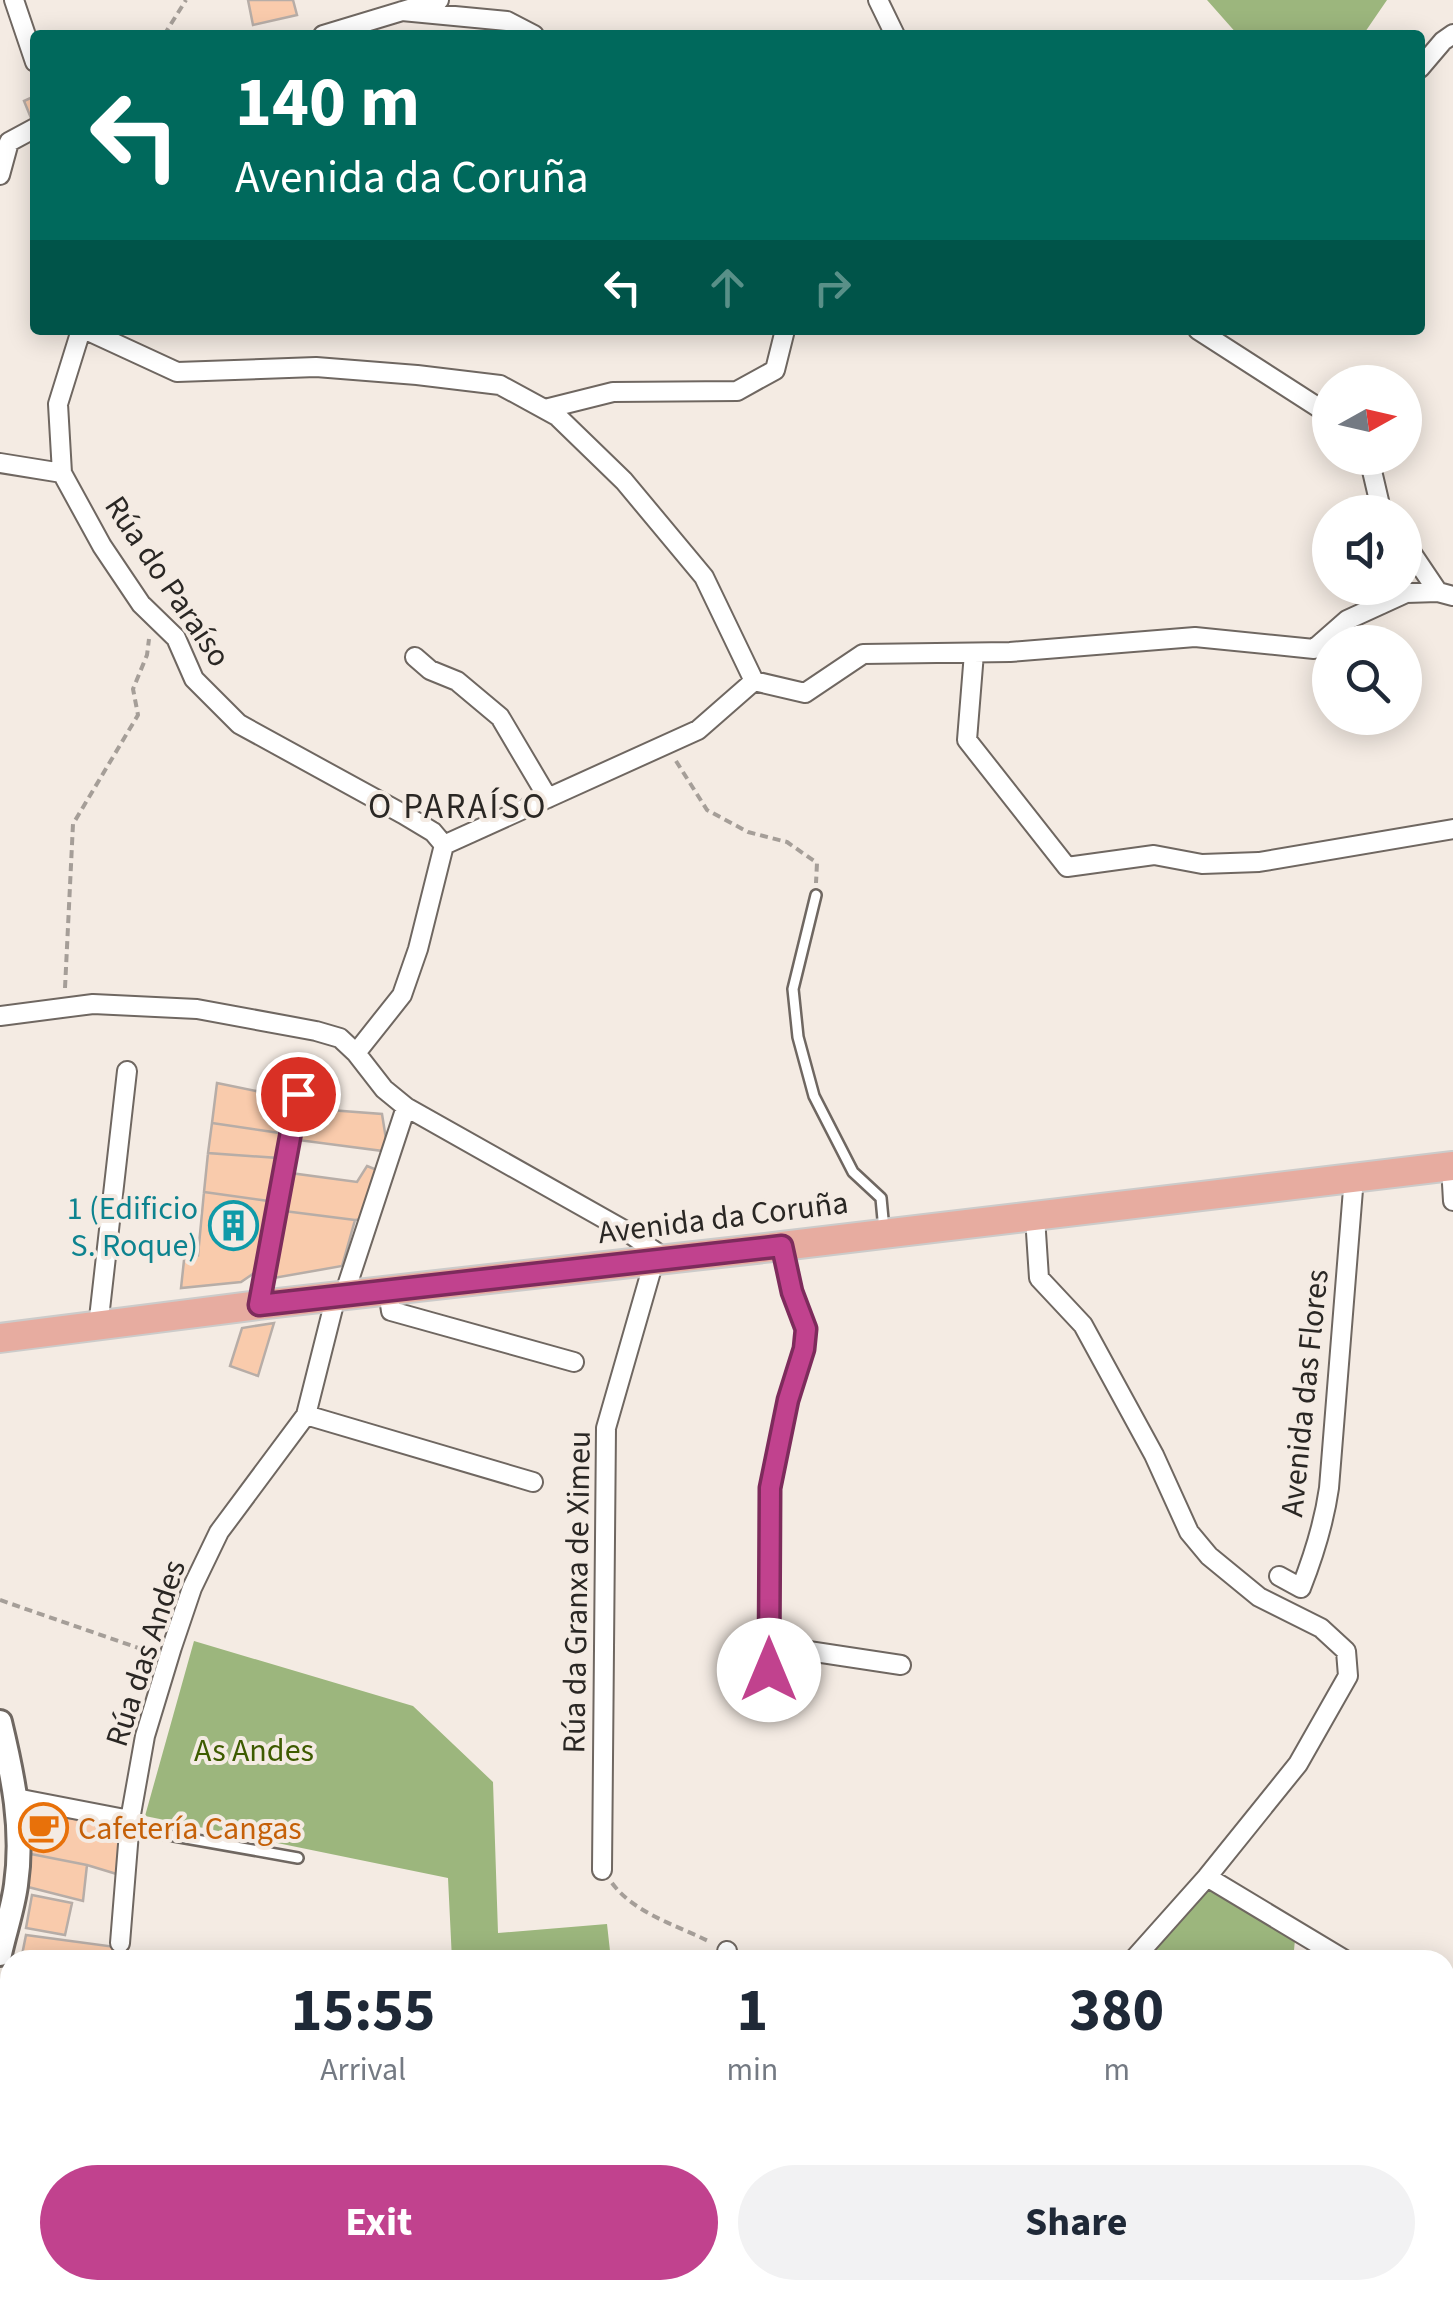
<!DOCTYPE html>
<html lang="en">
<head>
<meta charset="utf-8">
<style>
  body { margin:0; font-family:"Source Sans 3",sans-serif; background:#f2f2f3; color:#1f2937; height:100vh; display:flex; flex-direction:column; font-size:38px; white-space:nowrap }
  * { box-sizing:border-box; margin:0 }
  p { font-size:32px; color:#747a83 }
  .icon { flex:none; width:55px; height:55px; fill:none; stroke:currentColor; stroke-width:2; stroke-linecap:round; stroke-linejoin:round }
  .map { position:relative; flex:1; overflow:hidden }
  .drawer { position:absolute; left:0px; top:1950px; width:1455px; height:350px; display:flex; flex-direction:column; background:#fff; border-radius:30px 30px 0 0; box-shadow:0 5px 25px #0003 }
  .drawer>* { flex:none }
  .hud { position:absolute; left:30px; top:30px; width:1395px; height:305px; border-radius:10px; box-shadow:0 5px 25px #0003; background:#00695c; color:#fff; overflow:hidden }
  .needle { width:65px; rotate:82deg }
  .tools { position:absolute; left:1312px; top:365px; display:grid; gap:20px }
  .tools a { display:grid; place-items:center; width:110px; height:110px; border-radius:50%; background:#fff; box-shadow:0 5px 25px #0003; font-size:50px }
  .pin { position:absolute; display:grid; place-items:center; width:85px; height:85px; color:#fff; margin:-42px; border:5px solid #fff; border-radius:50%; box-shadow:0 2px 10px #0007 }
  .me { position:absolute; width:110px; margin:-55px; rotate:0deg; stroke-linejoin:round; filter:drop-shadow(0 0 8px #0008) }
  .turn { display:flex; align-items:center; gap:35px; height:210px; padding:0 40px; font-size:45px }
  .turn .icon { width:130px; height:130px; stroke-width:2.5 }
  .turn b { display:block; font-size:70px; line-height:85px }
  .lanes { display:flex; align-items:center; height:95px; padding:0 40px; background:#0003; justify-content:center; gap:50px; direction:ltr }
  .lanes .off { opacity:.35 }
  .eta { display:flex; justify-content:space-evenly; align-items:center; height:170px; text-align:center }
  .eta b { font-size:60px; font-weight:700; line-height:70px }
  .button { display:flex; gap:20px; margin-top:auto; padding:20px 40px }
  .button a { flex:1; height:115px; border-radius:60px; background:#c1428e; color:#fff; font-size:40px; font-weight:700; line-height:115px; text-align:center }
  .button a+a { background:#f2f2f3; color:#1f2937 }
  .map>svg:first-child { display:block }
  .green { fill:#c3d5ae }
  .forest { fill:#9cb67d }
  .building { fill:#f9cbac; stroke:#b7ada7; stroke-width:2.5 }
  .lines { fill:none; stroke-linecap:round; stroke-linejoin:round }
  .service-casing { stroke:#6f6761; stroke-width:14 }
  .minor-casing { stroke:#6f6761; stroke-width:22 }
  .tertiary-casing { stroke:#6f6761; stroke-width:28 }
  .primary-casing { stroke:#cccbca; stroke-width:32 }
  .path { stroke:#a59e98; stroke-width:4; stroke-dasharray:8 5; stroke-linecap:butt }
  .service { stroke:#fff; stroke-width:9 }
  .minor { stroke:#fff; stroke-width:18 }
  .tertiary { stroke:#fff; stroke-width:22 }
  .primary { stroke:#e7aca0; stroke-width:28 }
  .route-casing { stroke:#7d2b5c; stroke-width:25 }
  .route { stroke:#c1428e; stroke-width:18 }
  .labels { text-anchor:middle; stroke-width:8; stroke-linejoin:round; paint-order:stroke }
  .street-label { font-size:32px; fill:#2a2724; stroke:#f4ebe3 }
  .culture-label { font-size:32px; fill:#0d838f; stroke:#f4ebe3; text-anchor:end }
  .park-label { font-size:32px; fill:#3e5b00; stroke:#f4ebe3 }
  .food-label { font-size:32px; fill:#c56008; stroke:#f4ebe3; text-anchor:start }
  .neighbourhood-label { font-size:35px; letter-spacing:2.5px; fill:#2a2724; stroke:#f4ebe3 }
</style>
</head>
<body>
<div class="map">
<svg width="1453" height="2300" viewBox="0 0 1453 2300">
  <rect width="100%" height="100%" fill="#f4ebe3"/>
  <!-- green -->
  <path class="green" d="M351,2290H701L702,2300H352Z"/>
  <!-- forest -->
  <path class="forest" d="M1207,0H1387L1363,35H1238Z
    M194,1641L413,1706L493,1782L498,1933L607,1924L611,1960H452L448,1878L145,1816Z
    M1207,1877L1296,1930L1293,1960H1133Z
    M1074,2290H1163L1156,2300H1074Z"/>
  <!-- building -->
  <path class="building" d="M248,0H293L297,15L253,25Z
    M35,96V117L31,118L24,101Z
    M217,1083L285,1097L280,1133L212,1123Z
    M303,1108L382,1114L386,1139L383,1151L298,1140Z
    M212,1123L280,1133L278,1158L208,1153Z
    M208,1153L278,1158L269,1201L204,1192Z
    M367,1166L377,1170L363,1219L355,1220L284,1211L290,1173L357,1182Z
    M204,1192L269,1201L257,1271L241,1282L181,1288L185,1251L198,1255Z
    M284,1211L355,1220L342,1266L268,1279Z
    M274,1323L258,1376L230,1366L242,1328Z
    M45,1814L123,1827L120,1875L87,1865L31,1854L28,1830L35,1815Z
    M31,1854L87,1865L83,1901L28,1887Z
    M32,1895L72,1903L65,1935L26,1928Z
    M26,1935L123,1948L121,1960H21Z
    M10,2010V2062L0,2061Z
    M272,2290H351L352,2300H274Z"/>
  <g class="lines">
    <defs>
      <path id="service" d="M816,895L793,989L798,1037L814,1096L853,1172L881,1198L884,1230
        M129,1828L298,1858"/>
      <path id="minor" d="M14,0L35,62
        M878,0L895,35
        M402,11L507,21L534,35
        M323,35L439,0
        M1420,68L1443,41L1453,34
        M0,175L9,142L35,128
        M81,330L58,404L62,473L102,546L141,604L176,638L194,679L239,724L403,814L433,832L444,845
        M86,330L177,372L316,367L417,375L500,385L557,416L624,481L704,577L754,681
        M1198,330L1330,415
        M545,409L613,392L737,391L775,370L785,330
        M1369,458L1380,505L1385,512
        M0,463L62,473
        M1405,543L1438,592
        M974,653L967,740L1067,867L1154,855L1202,864L1259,862L1453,829
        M415,657L430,670L457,681L500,717L548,798
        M444,845L698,730L754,681L805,693L863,654L1010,652L1195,637L1314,649L1347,620L1406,593L1438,592L1453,596
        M0,1016L93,1004L197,1009L316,1031L340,1038L356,1053L384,1089L406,1107L626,1231L666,1259
        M356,1053L402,995L418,949L444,845
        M1451,1166L1453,1201
        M1035,1217L1039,1278L1083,1325L1154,1455L1189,1532L1209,1556L1259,1597L1321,1628L1346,1651L1348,1676L1298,1764L1207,1877L1133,1960
        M388,1291L391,1311L574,1362
        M344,1295L406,1107
        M259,1305L298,1093
        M98,1327L127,1071
        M306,1415L533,1482
        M1279,1576L1301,1588C1314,1555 1324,1523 1329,1488L1354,1177
        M769,1645L901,1665
        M769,1694L771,1488L788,1400L804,1349L806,1329L792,1292L782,1246
        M16,1798L130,1820
        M602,1870L606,1428L654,1261
        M1207,1877L1345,1960
        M120,1943L130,1820L145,1736L172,1647L192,1588L219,1532L306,1415L336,1296
        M727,1951L728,1960
        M1445,2016L1453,2021
        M1095,2290L1103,2300
        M243,2300L245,2290
        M729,2300L731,2290
        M1300,2300L1328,2290"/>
      <path id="tertiary" d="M0,1722C13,1776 24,1829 16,1885C13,1908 5,1931 0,1954
        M0,2277L8,2300"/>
      <path id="primary" d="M0,1338L259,1305L782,1246L1453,1166"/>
    </defs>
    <!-- service casing -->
    <use href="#service" class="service-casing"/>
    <!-- minor casing -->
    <use href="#minor" class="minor-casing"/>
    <!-- tertiary casing -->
    <use href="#tertiary" class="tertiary-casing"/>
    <!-- primary casing -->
    <use href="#primary" class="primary-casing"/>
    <!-- path -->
    <path class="path" d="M164,35L186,0
      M676,761L707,810L748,832L787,842L817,863L816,883
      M65,988L73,824L138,715L133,689L147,655L149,639
      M0,1600L150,1652
      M612,1883C635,1914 677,1925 710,1942
      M1445,2270L1453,2271
      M850,2300L851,2290"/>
    <!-- service -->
    <use href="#service" class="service"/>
    <!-- minor -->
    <use href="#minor" class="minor"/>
    <!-- tertiary -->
    <use href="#tertiary" class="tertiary"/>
    <!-- primary -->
    <use href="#primary" class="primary"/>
  </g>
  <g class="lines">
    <defs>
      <path id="route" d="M298,1094L259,1305L782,1246L792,1292L806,1329L804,1349L788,1400L770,1488L769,1670"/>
    </defs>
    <!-- route casing -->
    <use href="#route" class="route-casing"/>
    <!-- route -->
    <use href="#route" class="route"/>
  </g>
  <!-- icons -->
  <defs>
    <symbol id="building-ring" viewBox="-11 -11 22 22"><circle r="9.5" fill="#f4ebe3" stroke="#0f9aa8" stroke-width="1.5"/><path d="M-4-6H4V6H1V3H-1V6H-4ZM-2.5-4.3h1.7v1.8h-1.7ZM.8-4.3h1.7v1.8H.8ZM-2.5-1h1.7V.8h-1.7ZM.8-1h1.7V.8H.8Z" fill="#0f9aa8"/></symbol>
    <symbol id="cafe-ring" viewBox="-11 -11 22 22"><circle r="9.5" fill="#f4ebe3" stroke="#e8710a" stroke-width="1.5"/><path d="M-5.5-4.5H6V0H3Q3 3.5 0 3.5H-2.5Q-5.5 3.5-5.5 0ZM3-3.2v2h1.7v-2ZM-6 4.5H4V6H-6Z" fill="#e8710a"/></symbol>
  </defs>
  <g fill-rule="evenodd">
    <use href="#building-ring" x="206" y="1198" width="55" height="55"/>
    <use href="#cafe-ring" x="16" y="1800" width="55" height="55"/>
  </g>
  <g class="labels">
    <!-- street labels -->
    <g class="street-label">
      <text transform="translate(168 581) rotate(56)" y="11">Rúa do Paraíso</text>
      <text transform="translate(723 1217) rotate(-7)" y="11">Avenida da Coruña</text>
      <text transform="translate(1304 1393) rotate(-84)" y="11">Avenida das Flores</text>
      <text transform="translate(576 1592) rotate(-89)" y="11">Rúa da Granxa de Ximeu</text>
      <text transform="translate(145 1653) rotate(-72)" y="11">Rúa das Andes</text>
    </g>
    <!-- culture labels -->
    <g class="culture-label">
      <text x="198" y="1219">1 (Edificio<tspan x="198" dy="37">S. Roque)</tspan></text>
    </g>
    <!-- park labels -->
    <g class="park-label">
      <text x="254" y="1761">As Andes</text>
    </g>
    <!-- food labels -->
    <g class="food-label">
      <text x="78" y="1839">Cafetería Cangas</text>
    </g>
    <!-- neighbourhood labels -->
    <g class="neighbourhood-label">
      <text x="458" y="818">O PARAÍSO</text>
    </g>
  </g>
</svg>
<div class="tools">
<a><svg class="needle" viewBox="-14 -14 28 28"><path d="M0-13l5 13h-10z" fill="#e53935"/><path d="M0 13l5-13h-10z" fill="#747a83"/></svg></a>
<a><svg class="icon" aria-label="sound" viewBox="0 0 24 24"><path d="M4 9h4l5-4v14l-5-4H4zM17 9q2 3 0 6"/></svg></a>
<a><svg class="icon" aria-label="search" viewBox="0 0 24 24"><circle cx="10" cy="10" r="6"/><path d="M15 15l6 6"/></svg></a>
</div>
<div class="pin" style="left:298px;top:1094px;background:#d93025"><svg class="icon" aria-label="arrive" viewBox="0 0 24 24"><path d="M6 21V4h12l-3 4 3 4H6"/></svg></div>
<svg class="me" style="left:769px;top:1670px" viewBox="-20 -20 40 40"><circle r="19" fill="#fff"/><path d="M0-13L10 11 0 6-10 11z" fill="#c1428e"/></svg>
<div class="hud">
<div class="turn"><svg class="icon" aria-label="left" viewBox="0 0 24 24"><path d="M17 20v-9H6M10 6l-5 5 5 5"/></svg><div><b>140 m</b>Avenida da Coruña</div></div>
<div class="lanes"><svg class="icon" aria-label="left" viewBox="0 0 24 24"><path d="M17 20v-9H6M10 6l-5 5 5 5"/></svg><svg class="icon off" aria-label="ahead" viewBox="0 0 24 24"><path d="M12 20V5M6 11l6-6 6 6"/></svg><svg class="icon off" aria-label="right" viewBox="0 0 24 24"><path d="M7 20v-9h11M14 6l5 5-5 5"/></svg></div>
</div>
<section class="drawer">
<div class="eta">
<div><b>15:55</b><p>Arrival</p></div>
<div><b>1</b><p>min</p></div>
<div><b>380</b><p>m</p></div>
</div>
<div class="button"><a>Exit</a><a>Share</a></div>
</section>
</div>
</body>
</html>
